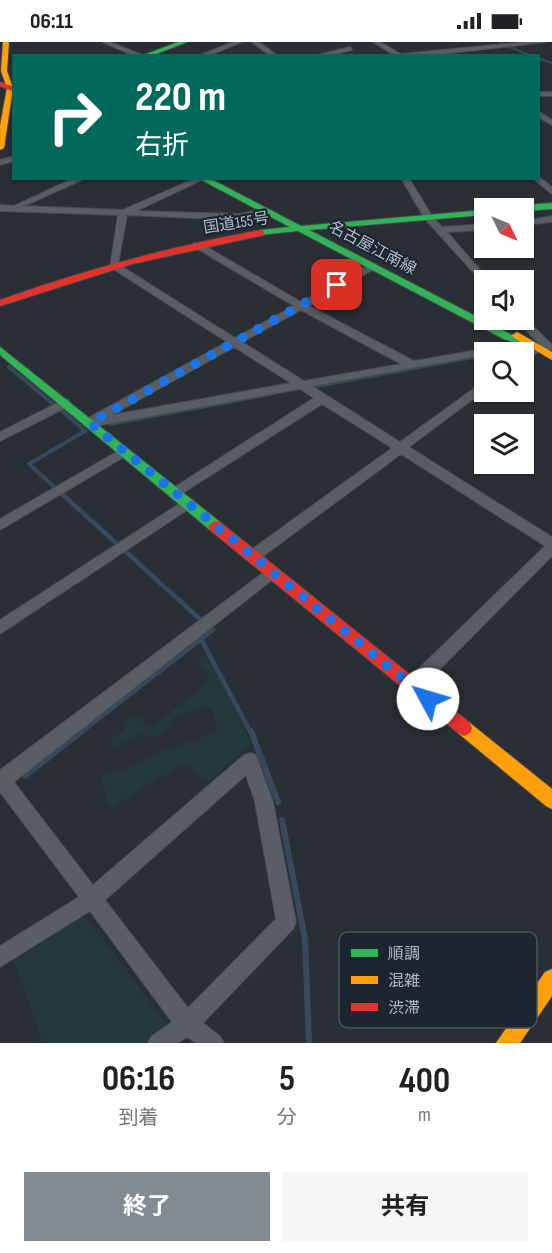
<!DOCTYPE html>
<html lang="ja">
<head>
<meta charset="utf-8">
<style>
  body { margin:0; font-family:"Sofia Sans Condensed","Noto Sans JP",sans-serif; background:#f6f6f6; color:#202124; height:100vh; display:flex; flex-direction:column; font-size:22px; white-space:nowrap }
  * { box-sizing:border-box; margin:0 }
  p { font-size:20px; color:#757577 }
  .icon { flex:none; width:33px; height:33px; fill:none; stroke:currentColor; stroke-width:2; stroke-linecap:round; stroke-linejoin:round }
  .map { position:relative; height:1001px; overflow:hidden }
  .details { display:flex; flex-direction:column; background:#fff; flex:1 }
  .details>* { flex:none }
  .guide { position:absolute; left:12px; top:12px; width:528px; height:126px; border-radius:0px; box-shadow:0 2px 4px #0004; background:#00695c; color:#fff; overflow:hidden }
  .needle { width:39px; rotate:133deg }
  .buttons { position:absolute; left:474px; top:156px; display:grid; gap:12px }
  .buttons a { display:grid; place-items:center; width:60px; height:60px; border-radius:0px; background:#fff; box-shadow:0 2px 4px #0004; font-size:30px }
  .pin { position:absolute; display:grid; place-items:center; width:51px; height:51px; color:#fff; margin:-26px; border-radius:12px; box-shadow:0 3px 9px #0006 }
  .me { position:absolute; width:66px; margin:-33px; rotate:309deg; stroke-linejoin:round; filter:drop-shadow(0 0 4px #0008) }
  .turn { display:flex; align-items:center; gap:21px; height:126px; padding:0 24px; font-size:27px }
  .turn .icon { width:78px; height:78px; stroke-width:2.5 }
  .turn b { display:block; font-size:42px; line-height:51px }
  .eta { display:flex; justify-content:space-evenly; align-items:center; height:102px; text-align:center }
  .eta b { font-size:36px; font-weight:700; line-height:42px }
  .button { display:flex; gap:12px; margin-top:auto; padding:12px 24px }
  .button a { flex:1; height:69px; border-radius:0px; background:#828b93; color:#fff; font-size:24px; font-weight:700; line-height:69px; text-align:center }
  .button a+a { background:#f6f6f6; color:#202124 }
  .status { display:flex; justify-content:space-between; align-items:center; height:42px; padding:0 30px; background:#fff; direction:ltr }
  .status svg { height:16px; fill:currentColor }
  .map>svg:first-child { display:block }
  .green { fill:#26393a }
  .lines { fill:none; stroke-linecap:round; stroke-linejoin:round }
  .stream-far3 { stroke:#374a5d; stroke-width:2 }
  .stream-far2 { stroke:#374a5d; stroke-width:4 }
  .stream-far1 { stroke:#374a5d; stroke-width:4.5 }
  .stream { stroke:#374a5d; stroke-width:6 }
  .street-casing { stroke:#474b50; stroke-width:2 }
  .fast-casing { stroke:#474b50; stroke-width:2 }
  .slow-casing { stroke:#474b50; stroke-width:2 }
  .jam-casing { stroke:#474b50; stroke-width:2 }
  .street { fill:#585e63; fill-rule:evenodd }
  .fast { fill:#30b455; fill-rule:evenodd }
  .slow { fill:#ff9f0a; fill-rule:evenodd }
  .jam { fill:#e5322d; fill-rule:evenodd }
  .route { stroke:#1a73e8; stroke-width:10; stroke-dasharray:0 18 }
  .labels { text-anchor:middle; stroke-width:4.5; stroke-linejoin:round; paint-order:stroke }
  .far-street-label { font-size:16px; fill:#b2bcc6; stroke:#1c2630 }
  .key { fill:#1c2630; stroke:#49535d; stroke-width:1.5 }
  .key-label { font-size:16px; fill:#b2bcc6 }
</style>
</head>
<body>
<div class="status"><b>06:11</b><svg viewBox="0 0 49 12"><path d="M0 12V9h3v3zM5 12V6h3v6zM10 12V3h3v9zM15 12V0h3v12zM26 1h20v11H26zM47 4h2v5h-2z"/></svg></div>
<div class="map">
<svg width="552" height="1001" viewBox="0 0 552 1001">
  <rect width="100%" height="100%" fill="#292f35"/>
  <!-- green -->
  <path class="green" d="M203,612L208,613L247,691L250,703L210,738L205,739L188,724L181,723L112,765L108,759L100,734L113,728L121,729L151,713L201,696L218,687L211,667L206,664L174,675L165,690L152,695L143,691L115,705L111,703L112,695L124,689L125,678L131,674L140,676L145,685H152L211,638L198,617Z
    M80,876L88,877L165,980L161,991L146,1001H43L14,919Z"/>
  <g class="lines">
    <!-- stream-far3 -->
    <path class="stream-far3" d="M500,0L502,2
      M507,4L532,14
      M538,16L552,21"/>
    <!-- stream-far2 -->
    <path class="stream-far2" d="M498,310L521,306
      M9,325L52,361
      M311,345L484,313
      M110,382L270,352
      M54,445L29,422L85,389L61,368"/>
    <!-- stream-far1 -->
    <path class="stream-far1" d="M61,451L117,502
      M125,509L201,578
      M201,597L251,691
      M80,691L213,588L211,587"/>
    <!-- stream -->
    <path class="stream" d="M251,689L278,760
      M25,734L82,689
      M282,778L305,897L309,1001"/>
    <defs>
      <path id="street" d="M102,0H110L145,14H135Z
        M233,0H242L208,14H198Z
        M252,0H259L278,14H270Z
        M373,0H380L401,12L525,0H546L425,14H395Z
        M350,5L352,8L327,14H313Z
        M538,50H552V54H538Z
        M538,69L552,78V83L538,75Z
        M14,114V119L0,123V118Z
        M538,134L552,145V152L535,138L538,136Z
        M74,136H86L24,164L123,168L196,136H206L136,169L240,172L267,166V170L240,178L127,173L118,222L235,296L294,264L194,205V201H200L301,260L370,222H376V226L309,264L414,319L529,299L533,300V304L540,303L517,278H524V275L552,303V308L540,309L524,319V311L533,304L500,310H484V313L312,344L400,400L480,342L484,341V349L409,405L552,495V514L418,649L412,651L406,649L404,644L406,639L545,504L401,412L258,518H248L246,514L248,510L392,406L322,362L175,456L169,451L170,448L314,356L300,347L90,385L86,384L84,381L90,375L227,300L110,225L118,173L0,169V163L14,164ZM301,268L401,322L304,339L242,300ZM234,305L291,341L112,373Z
        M401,136H409L432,174L442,185L484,182V188L447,190L489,238L482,240L425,177Z
        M552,174V180L524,183V179Z
        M65,357L69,358V364L0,399V390Z
        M125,405L131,409L129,412L0,488V477Z
        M188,456L193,458L194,461L193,464L0,592V578Z
        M272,524L277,526L279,530L277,534L14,740L93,843L244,713L250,711L256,713L273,760L296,880L293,887L203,981L220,994L224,1001H196L187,995L177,1001H148L152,994L172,980L90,869L0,925V904L79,855L0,750V728ZM246,733L255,760L276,877L188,966L105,858Z"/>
      <path id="fast" d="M178,0H187L151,14H141Z
        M198,136H209L301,184L484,168V173L309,188L512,293L534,302L529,305L504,297L298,189L258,193V189L261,188L290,185Z
        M552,161V167L524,169V166H519L523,163Z
        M0,305L220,480L222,484L220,488H210L0,313Z"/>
      <path id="slow" d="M3,0H9L7,29L13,46L4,106L0,108V84L7,46L1,29Z
        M517,290L552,310V318L513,295L512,293Z
        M464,678L470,681L552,747V767L546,764L458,691L456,686L458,681Z
        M552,927V954L520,1001H496L545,930Z"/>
      <path id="jam" d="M0,40L14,45V50L0,44Z
        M261,188L264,189V193L132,222L0,264V258C85,228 172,204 261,188Z
        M215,479L220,480L470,681L472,686L470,691L464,694L458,691L210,488L208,484Z"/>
    </defs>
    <!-- street casing -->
    <use href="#street" class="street-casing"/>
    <!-- fast casing -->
    <use href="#fast" class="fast-casing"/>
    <!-- slow casing -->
    <use href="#slow" class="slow-casing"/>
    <!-- jam casing -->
    <use href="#jam" class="jam-casing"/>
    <!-- street -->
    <use href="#street" class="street"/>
    <!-- fast -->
    <use href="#fast" class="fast"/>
    <!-- slow -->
    <use href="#slow" class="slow"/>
    <!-- jam -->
    <use href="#jam" class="jam"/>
  </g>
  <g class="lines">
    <!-- route -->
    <path class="route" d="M337,243L90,381L428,657"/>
  </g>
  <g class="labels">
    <!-- far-street labels -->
    <g class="far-street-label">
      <text transform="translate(236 180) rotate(-9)" y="6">国道155号</text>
      <text transform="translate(373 205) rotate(28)" y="6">名古屋江南線</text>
    </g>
  </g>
  <!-- legend -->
  <rect x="339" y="890" width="198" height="96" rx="9" class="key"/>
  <rect x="351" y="907" width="27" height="8" fill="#30b455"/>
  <rect x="351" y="934" width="27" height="8" fill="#ff9f0a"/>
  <rect x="351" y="961" width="27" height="8" fill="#e5322d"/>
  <g class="key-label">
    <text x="388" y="917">順調</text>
    <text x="388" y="944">混雑</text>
    <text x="388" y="971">渋滞</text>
  </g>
</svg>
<div class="buttons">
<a><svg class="needle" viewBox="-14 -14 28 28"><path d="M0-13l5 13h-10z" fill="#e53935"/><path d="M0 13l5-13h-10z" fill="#757577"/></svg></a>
<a><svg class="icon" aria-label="sound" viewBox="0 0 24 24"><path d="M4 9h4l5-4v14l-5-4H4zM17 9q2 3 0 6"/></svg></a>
<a><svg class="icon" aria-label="search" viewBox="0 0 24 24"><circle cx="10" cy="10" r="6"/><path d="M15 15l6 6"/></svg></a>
<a><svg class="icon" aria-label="layers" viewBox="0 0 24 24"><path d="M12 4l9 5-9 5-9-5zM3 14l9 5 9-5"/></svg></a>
</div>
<div class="pin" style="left:337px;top:243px;background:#d93025"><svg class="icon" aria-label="arrive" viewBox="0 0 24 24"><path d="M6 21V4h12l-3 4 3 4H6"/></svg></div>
<svg class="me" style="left:428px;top:657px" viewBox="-20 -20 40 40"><circle r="19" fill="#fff"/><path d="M0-13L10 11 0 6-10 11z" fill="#1a73e8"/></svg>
<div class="guide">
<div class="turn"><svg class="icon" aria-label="right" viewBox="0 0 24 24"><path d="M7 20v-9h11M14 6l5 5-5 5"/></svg><div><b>220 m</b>右折</div></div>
</div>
</div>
<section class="details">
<div class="eta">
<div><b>06:16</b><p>到着</p></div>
<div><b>5</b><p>分</p></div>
<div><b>400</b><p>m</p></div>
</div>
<div class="button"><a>終了</a><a>共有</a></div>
</section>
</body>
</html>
